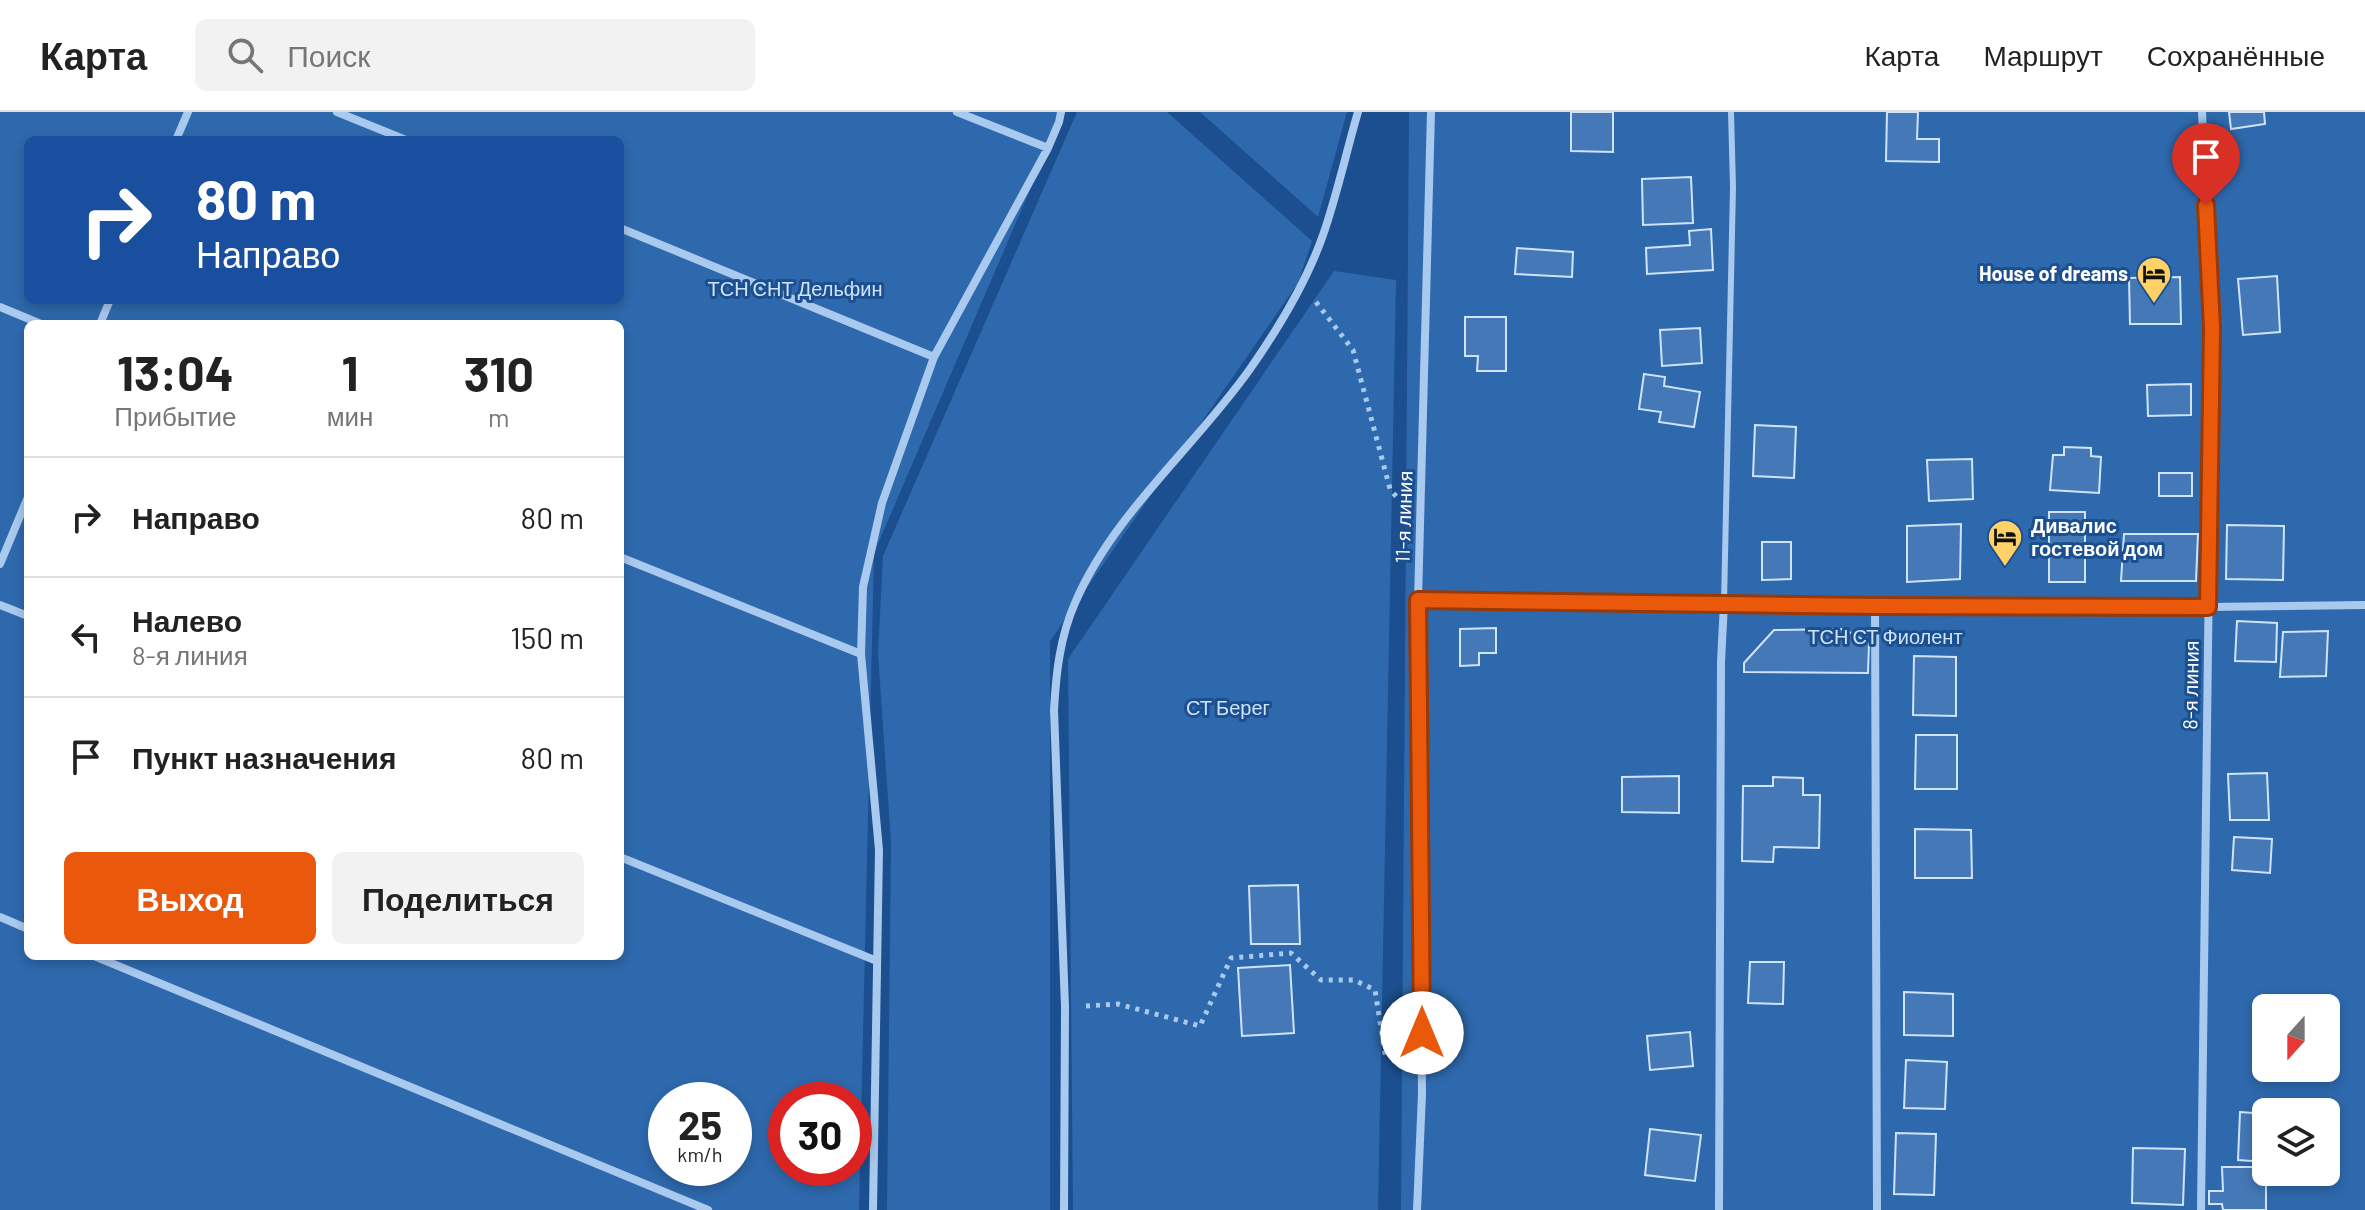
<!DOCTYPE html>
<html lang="ru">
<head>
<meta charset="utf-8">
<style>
  body { margin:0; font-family:Barlow,sans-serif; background:#f2f2f2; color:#222; height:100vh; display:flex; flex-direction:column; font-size:30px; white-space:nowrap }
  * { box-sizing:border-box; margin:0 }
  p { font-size:26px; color:#767676 }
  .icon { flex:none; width:44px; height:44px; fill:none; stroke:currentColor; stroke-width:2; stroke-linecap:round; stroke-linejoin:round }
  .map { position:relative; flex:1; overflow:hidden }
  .details { position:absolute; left:24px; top:208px; width:600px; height:640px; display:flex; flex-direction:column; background:#fff; border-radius:12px; box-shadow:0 4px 12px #0003 }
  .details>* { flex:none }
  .top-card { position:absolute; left:24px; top:24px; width:600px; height:168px; border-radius:12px; box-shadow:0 4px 12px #0003; background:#1a4fa0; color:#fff; overflow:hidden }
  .needle { width:52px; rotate:201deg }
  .buttons { position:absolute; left:2252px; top:882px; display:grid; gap:16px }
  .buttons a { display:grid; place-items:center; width:88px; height:88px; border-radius:12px; background:#fff; box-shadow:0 4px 12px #0003; font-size:40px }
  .speed { position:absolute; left:648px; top:970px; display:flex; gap:16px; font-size:40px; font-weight:700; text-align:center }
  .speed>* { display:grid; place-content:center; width:104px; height:104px; border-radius:50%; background:#fff; box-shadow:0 4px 12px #0003; line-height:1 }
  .speed small { font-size:20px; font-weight:400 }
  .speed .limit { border:12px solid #d22; background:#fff; color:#111 }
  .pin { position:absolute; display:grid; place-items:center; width:68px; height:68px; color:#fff; margin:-82px -34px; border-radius:50% 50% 50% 0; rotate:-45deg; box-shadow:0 0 8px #0007 }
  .pin .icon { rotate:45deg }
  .me { position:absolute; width:88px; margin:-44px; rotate:0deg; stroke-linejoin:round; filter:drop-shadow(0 0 6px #0008) }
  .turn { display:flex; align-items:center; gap:28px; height:168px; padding:0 40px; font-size:36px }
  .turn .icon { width:104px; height:104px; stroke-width:2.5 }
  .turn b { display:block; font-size:56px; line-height:68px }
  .eta { display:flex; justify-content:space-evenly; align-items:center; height:136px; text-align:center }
  .eta b { font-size:48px; font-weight:700; line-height:56px }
  .primary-button { display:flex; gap:16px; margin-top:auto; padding:16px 40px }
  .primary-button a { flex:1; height:92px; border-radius:12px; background:#ea580c; color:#fff; font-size:32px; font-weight:700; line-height:92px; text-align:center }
  .primary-button a+a { background:#f2f2f2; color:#222 }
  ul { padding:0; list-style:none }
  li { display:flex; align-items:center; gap:24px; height:120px; padding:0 40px; border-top:2px solid #e0e0e0 }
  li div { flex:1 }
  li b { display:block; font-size:30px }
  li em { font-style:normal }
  header { display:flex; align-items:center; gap:48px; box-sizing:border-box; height:112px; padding:0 40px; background:#fff; border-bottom:2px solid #e0e0e0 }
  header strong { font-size:38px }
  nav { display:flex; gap:44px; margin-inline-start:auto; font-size:28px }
  .search { width:560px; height:72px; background:#f2f2f2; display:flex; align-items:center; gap:20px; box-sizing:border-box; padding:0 28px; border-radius:12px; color:#767676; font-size:30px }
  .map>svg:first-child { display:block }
  .green { fill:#2e69ad; fill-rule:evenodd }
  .building { fill:#4478b7; stroke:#cfe3fa; stroke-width:2 }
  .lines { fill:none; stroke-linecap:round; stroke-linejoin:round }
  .path { stroke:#a9c9ee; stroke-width:5; stroke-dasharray:4 6; stroke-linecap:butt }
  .service { stroke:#a9c9ee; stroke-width:6 }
  .minor { stroke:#a9c9ee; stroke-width:8 }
  .route-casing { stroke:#983908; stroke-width:20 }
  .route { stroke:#ea580c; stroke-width:14 }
  .labels { text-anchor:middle; stroke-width:6; stroke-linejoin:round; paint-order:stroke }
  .poi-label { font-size:20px; font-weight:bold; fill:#fff; stroke:#1b4f8f; text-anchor:end }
  .park-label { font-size:20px; fill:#cfe3fa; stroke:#1b4f8f }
  .street-label { font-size:20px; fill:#fff; stroke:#1b4f8f }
</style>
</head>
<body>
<header>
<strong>Карта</strong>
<div class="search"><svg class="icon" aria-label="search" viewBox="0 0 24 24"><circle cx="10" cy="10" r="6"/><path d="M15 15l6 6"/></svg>Поиск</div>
<nav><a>Карта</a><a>Маршрут</a><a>Сохранённые</a></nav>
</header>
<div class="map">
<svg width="2365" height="1098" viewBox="0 0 2365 1098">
  <rect width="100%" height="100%" fill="#1b4f8f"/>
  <!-- green -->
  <path class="green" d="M0,0H1057L1048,36L874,441L859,1098H0ZM28,28H620V188H28ZM28,212H620V844H28ZM666,988H734V1056H666ZM786,988H854V1056H786Z
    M1077,0H1167L1312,129L1298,171L1050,529V1098H887L891,730L878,542L883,444Z
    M1200,0H1347L1318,105Z
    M1409,0H2365V1098H1401ZM2266,896H2326V956H2266ZM2266,1000H2326V1060H2266Z
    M1334,159L1396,168L1378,1098H1073L1068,547Z"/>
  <!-- building -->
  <path class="building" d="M1571,0H1613V40L1571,39Z
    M1887,0H1918L1917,27H1939V50L1886,49Z
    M2229,0H2264L2265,12L2231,17Z
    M1691,65L1693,111L1643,113L1642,67Z
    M1711,117L1713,158L1647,162L1646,136L1690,133L1689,119Z
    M1517,136L1573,140L1572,165L1515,162Z
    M2277,164L2280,220L2243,223L2238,167Z
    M2180,165L2181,212H2130L2129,166Z
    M1465,205H1506V259H1477L1478,244H1465Z
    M1700,216L1702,251L1662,254L1660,218Z
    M1644,262L1665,265L1664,274L1700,280L1694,315L1659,310L1661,300L1639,297Z
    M2191,272V303L2148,304L2147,273Z
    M1755,313L1796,315L1794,366L1753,364Z
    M2064,335L2091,336V344L2101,345L2099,381L2050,378L2053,343H2064Z
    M1972,347L1973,387L1929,389L1927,348Z
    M2159,361H2192V384H2159Z
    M2049,400H2085V470H2049Z
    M1961,412L1960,467L1907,470V414Z
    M2227,413L2284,414L2283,468L2226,467Z
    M2124,422H2198L2196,469H2121Z
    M1762,430H1791V467L1762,468Z
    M2237,509L2277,511L2276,550L2235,549Z
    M1496,516V541H1479V553L1460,554V517Z
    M1844,517L1869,531L1868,561L1744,560V551L1774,518Z
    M2328,519L2326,564L2280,565L2283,520Z
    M1914,544L1956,545V604L1913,603Z
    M1916,623H1957V677H1915Z
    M2267,661L2269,708H2230L2228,662Z
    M1679,664V701L1622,700V665Z
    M1773,665L1803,666V683H1820L1819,736L1774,735L1773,750L1742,749L1743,674H1773Z
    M1915,717L1971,718L1972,766H1915Z
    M2234,725L2272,727L2270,761L2232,758Z
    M1298,773L1300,832H1251L1249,774Z
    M1750,850H1784L1783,892L1748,891Z
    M1290,853L1294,921L1242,924L1238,856Z
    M1904,880L1953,882V924L1904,923Z
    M1690,920L1693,954L1650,958L1647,924Z
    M1906,948L1947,950L1945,997L1904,996Z
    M2240,1000L2266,1002V1050L2238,1048Z
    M1650,1017L1701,1023L1695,1069L1645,1063Z
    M1896,1021L1936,1022L1934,1083L1894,1082Z
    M2133,1036L2185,1037L2183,1093L2132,1091Z
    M2222,1055H2266V1098H2223L2222,1092H2209V1079H2223Z"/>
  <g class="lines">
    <!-- path -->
    <path class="path" d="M1316,190L1353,238L1390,377L1399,388
      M1086,894L1118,892L1200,914L1231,846L1291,841L1321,868H1354L1375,878L1386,948"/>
    <!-- service -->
    <path class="service" d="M1418,488L1724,491L1733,75L1731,0"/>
    <!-- minor -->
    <path class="minor" d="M337,0L406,28
      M957,0L1048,36
      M176,28L188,0
      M620,116L934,245
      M0,195L41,212
      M100,212L110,188
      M620,445L861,542
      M0,452L28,385
      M0,493L28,504
      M1875,494L1877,1098
      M620,745L877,849
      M0,805L28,817
      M94,844L708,1098
      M873,1098L879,738L861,542L863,475L882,391L934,245L1048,36L1059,10L1061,0
      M1064,1098L1065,895L1054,598C1056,561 1060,525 1075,491C1113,402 1195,335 1250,257C1278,217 1307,169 1323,123C1337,83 1346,41 1358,0
      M1417,1098L1422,982L1418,488L1431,0
      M1719,1098L1721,550L1724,491L2208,495L2365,493
      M2201,1098L2212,216L2202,0"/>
  </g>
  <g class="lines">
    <defs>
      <path id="route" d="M1422,921L1418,488L1875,494L2208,495L2212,216L2206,93"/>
    </defs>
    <!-- route casing -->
    <use href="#route" class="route-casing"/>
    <!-- route -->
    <use href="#route" class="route"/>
  </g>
  <!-- icons -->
  <defs>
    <symbol id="hotel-pin" viewBox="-11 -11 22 30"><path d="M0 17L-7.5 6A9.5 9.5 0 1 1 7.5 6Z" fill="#ffd166" stroke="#1b4f8f"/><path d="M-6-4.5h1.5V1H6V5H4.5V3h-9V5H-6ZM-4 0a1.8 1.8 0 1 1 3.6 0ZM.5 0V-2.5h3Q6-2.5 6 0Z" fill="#111"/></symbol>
  </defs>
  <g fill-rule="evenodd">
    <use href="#hotel-pin" x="2134" y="142" width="40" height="54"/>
    <use href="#hotel-pin" x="1985" y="405" width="40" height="54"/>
  </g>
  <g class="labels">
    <!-- poi labels -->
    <g class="poi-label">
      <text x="2128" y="169">House of dreams</text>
      <text x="2031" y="421" text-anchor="start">Дивалис<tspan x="2031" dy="23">гостевой дом</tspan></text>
    </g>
    <!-- park labels -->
    <g class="park-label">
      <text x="795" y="184">ТСН СНТ Дельфин</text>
      <text x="1885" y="532">ТСН СТ Фиолент</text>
      <text x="1228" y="603">СТ Берег</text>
    </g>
    <!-- street labels -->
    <g class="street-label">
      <text transform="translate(1404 405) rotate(-88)" y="7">11-я линия</text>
      <text transform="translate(2191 573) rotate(-89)" y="7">8-я линия</text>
    </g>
  </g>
</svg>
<div class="buttons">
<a><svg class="needle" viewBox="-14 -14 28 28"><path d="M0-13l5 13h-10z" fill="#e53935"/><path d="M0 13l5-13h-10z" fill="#767676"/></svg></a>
<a><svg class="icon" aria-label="layers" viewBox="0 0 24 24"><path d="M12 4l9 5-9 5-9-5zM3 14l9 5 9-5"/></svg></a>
</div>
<div class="speed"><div>25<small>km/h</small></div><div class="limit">30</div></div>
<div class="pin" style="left:2206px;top:93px;background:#d93025"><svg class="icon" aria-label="arrive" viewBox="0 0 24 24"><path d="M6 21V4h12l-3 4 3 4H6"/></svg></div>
<svg class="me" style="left:1422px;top:921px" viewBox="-20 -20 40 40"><circle r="19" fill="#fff"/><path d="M0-13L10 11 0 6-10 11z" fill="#ea580c"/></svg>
<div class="top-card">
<div class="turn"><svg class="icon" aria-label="right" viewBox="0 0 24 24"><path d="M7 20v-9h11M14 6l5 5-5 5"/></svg><div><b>80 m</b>Направо</div></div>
</div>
<section class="details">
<div class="eta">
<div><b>13:04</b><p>Прибытие</p></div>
<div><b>1</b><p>мин</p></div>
<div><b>310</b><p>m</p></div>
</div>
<ul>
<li><svg class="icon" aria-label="right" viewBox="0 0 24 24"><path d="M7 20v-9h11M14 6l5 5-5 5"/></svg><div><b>Направо</b></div><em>80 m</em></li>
<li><svg class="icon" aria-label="left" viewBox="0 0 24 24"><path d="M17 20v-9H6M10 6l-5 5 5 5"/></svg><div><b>Налево</b><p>8-я линия</p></div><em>150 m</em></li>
<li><svg class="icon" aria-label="arrive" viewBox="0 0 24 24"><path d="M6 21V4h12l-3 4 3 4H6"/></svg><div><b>Пункт назначения</b></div><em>80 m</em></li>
</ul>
<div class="primary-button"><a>Выход</a><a>Поделиться</a></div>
</section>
</div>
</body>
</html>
